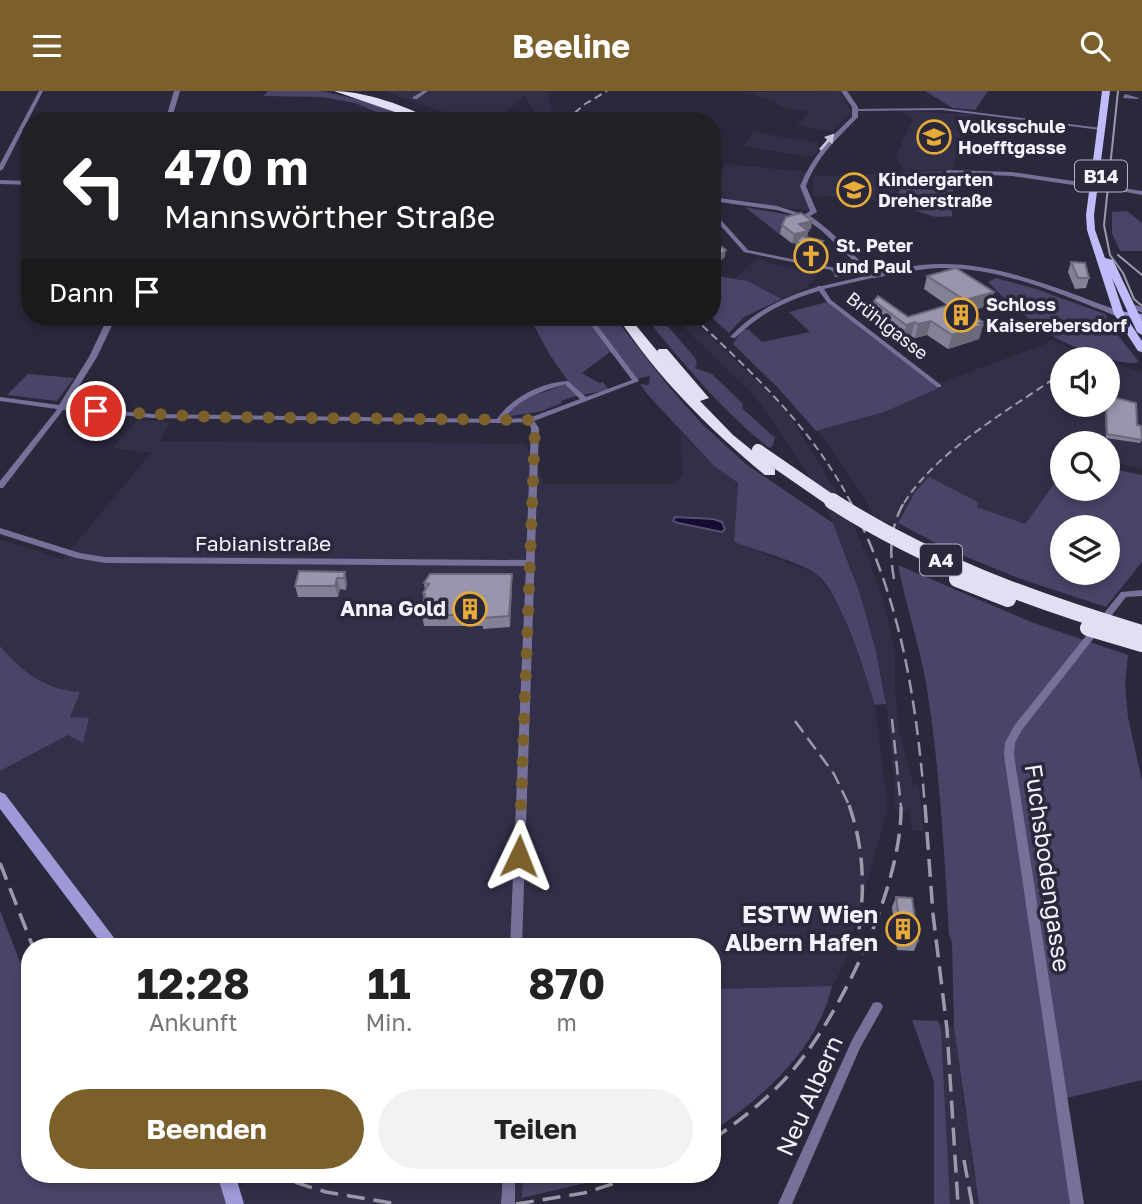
<!DOCTYPE html>
<html lang="de">
<head>
<meta charset="utf-8">
<style>
  body { margin:0; font-family:"Golos Text",sans-serif; background:#f2f2f2; color:#222; height:100vh; display:flex; flex-direction:column; font-size:26px; white-space:nowrap }
  * { box-sizing:border-box; margin:0 }
  p { font-size:23px; color:#767676 }
  .icon { flex:none; width:38px; height:38px; fill:none; stroke:currentColor; stroke-width:2; stroke-linecap:round; stroke-linejoin:round }
  .map { position:relative; flex:1; overflow:hidden }
  .panel { position:absolute; left:21px; top:847px; width:700px; height:245px; display:flex; flex-direction:column; background:#fff; border-radius:28px; box-shadow:0 4px 10px #0003 }
  .panel>* { flex:none }
  .banner { position:absolute; left:21px; top:21px; width:700px; height:214px; border-radius:28px; box-shadow:0 4px 10px #0003; background:#202124; color:#fff; overflow:hidden }
  .controls { position:absolute; left:1050px; top:256px; display:grid; gap:14px }
  .controls a { display:grid; place-items:center; width:70px; height:70px; border-radius:50%; background:#fff; box-shadow:0 4px 10px #0003; font-size:35px }
  .pin { position:absolute; display:grid; place-items:center; width:60px; height:60px; color:#fff; margin:-30px; border:4px solid #fff; border-radius:50%; box-shadow:0 2px 7px #0007 }
  .me { position:absolute; width:77px; margin:-38px; rotate:2deg; stroke-linejoin:round; filter:drop-shadow(0 0 5px #0008) }
  .turn { display:flex; align-items:center; gap:24px; height:147px; padding:0 28px; font-size:32px }
  .turn .icon { width:91px; height:91px; stroke-width:2.5 }
  .turn b { display:block; font-size:49px; line-height:60px }
  .then { display:flex; align-items:center; height:66px; padding:0 28px; background:#0003; gap:14px; font-size:26px }
  .eta { display:flex; justify-content:space-evenly; align-items:center; height:119px; text-align:center }
  .eta b { font-size:42px; font-weight:700; line-height:49px }
  .cta { display:flex; gap:14px; margin-top:auto; padding:14px 28px }
  .cta a { flex:1; height:80px; border-radius:42px; background:#7c602b; color:#fff; font-size:28px; font-weight:700; line-height:80px; text-align:center }
  .cta a+a { background:#f2f2f2; color:#222 }
  header { display:flex; justify-content:space-between; align-items:center; height:91px; padding:0 28px; background:#7c602b; color:#fff; font-size:32px; font-weight:700 }
  .map>svg:first-child { display:block }
  .built { fill:#322f48 }
  .green { fill:#494568; fill-rule:evenodd }
  .water { fill:#150b32; stroke:#57506f; stroke-width:2 }
  .lines { fill:none; stroke-linecap:round; stroke-linejoin:round }
  .pedestrian { stroke:#757199; stroke-width:5 }
  .minor { fill:#757199; fill-rule:evenodd }
  .tertiary { fill:#757199; fill-rule:evenodd }
  .secondary { fill:#a099d8; fill-rule:evenodd }
  .primary { fill:#c1bafb; fill-rule:evenodd }
  .motorway { fill:#e1dff3; fill-rule:evenodd }
  .tram { stroke:#9c9aaa; stroke-width:2 }
  .rail-far2 { stroke:#9c9aaa; stroke-width:2; stroke-dasharray:8 4.5; stroke-linecap:butt }
  .rail-far1 { stroke:#9c9aaa; stroke-width:2.5; stroke-dasharray:14 7; stroke-linecap:butt }
  .rail { stroke:#9c9aaa; stroke-width:3.5; stroke-dasharray:18 9; stroke-linecap:butt }
  .motorway-bridge-far1 { stroke:#e1dff3; stroke-width:12 }
  .motorway-bridge { stroke:#e1dff3; stroke-width:16 }
  .wall { fill:#838195 }
  .shaded-wall { fill:#6a6979 }
  .building { fill:#9896ad; stroke:#6a6979; stroke-width:2 }
  .oneway { fill:#c6c4db }
  .route { stroke:#7c602b; stroke-width:12; stroke-dasharray:0 21.6 }
  .labels { text-anchor:middle; stroke-width:7; stroke-linejoin:round; paint-order:stroke }
  .far-poi-label { font-size:18px; font-weight:bold; fill:#f2f1fe; stroke:#2a283b; text-anchor:start }
  .far-street-label { font-size:18px; fill:#f2f1fe; stroke:#2a283b }
  .shield { fill:#2a283b; stroke:#b6b5c4; stroke-width:2 }
  .shield-label { font-size:19px; font-weight:bold; fill:#f2f1fe }
  .street-label { font-size:21px; fill:#f2f1fe; stroke:#2a283b }
  .poi-label { font-size:21px; font-weight:bold; fill:#f2f1fe; stroke:#2a283b; text-anchor:end }
  .near-street-label { font-size:24px; fill:#f2f1fe; stroke:#2a283b }
  .near-poi-label { font-size:24px; font-weight:bold; fill:#f2f1fe; stroke:#2a283b; text-anchor:end }
</style>
</head>
<body>
<header><svg class="icon" aria-label="menu" viewBox="0 0 24 24"><path d="M4 6h16M4 12h16M4 18h16"/></svg>Beeline<svg class="icon" aria-label="search" viewBox="0 0 24 24"><circle cx="10" cy="10" r="6"/><path d="M15 15l6 6"/></svg></header>
<div class="map">
<svg width="1142" height="1113" viewBox="0 0 1142 1113">
  <rect width="100%" height="100%" fill="#2a283b"/>
  <!-- built -->
  <path class="built" d="M383,0H548L552,26L540,27L524,5L496,30H468Z
    M840,0L851,21L832,41L797,35L808,21L778,15L776,10L746,1Z
    M901,20L972,23L952,79L904,80L896,65L912,29Z
    M754,41L818,52L816,55L820,56L812,66L742,55Z
    M726,73L806,81L800,93L810,120L712,106V87Z
    M885,83L897,102H901L899,114L866,108L812,104L814,85Z
    M756,168L818,184L807,196L782,208L749,190L735,188Z
    M673,226H690L778,311L793,330L840,406L868,466L886,520L895,563V599L899,639L913,693L919,695L924,740H912L909,720L894,718L895,694L885,603L876,560L851,477L823,407L794,361L753,303Z
    M1049,249L1100,268H1062V313H1108V271L1142,281V377L1108,371V352H1073L1057,348L1062,354V382L1025,433L976,416L977,410L929,387L915,401L903,420L898,432L902,440L873,424L850,385L818,340L884,321L943,295L939,292L1048,252Z
    M137,329L169,331L161,350L526,353L544,393H675L682,384L681,342L714,375L738,392L734,451L817,483L840,517L868,590L875,614L888,716L844,874L832,895L712,898V856H105L0,718V680L68,644L89,628L70,627L79,601L66,600L38,588L12,570L0,555V448L63,468L151,362L113,357Z
    M939,933L954,935L956,939L963,1011L972,1048L970,1057L979,1113H950Z
    M218,1083H523L522,1113H226Z"/>
  <!-- green -->
  <path class="green" d="M268,0H321L369,11L420,30H398L355,12L322,6L263,5Z
    M925,0H988L975,19L953,17Z
    M942,80L941,96L953,97L952,125L936,126L899,115L901,103L897,101L900,100L889,82Z
    M745,116L789,124L813,135L809,137L800,130L801,151L792,153Z
    M1127,120L1142,132V160H1120L1112,142V121Z
    M712,176L723,186L748,190L782,208L744,226L729,242L711,226Z
    M996,187L1036,198L1105,223L1110,234L1139,271C1123,277 1067,254 1051,244C1029,229 1006,210 988,191Z
    M827,211L939,297L884,321L816,340L779,298L733,253L742,240L748,238L762,251L810,241L789,221Z
    M529,226H614L670,297L702,333L747,374L833,432L860,503L876,560L886,613L875,614C867,586 839,497 815,482C791,468 760,461 734,451L738,392L714,375L648,304L640,293L649,294L650,285L637,288L610,261L582,282L599,292L603,291L608,298C591,304 577,303 561,310L562,312L539,321L510,325L509,322C530,300 547,304 568,290L550,264Z
    M645,226H660L695,267L697,272L695,277L712,283L743,313L742,317L775,347L772,356L769,357C721,319 684,273 645,226Z
    M28,283L74,287L57,310L7,304Z
    M1108,377L1142,384V471L1106,516L1018,487L947,458L898,432L915,401L929,386L978,411L977,416L1025,433L1062,382V397H1108ZM1062,436H1108V481H1062Z
    M898,474L1031,531L1128,564L1125,593L1128,626L1142,690V989L1067,1007L1072,1113H979L954,935L952,852L949,843C944,761 940,679 927,598C920,555 906,515 898,474Z
    M0,555C19,579 48,600 80,601L70,626L89,627L83,652L68,644L0,680Z
    M0,819L30,897V1083H218L226,1113H0Z
    M832,895C817,959 764,1005 712,1041V898Z
    M912,929L938,930L941,938L950,1113H934V991Z
    M523,1083H623L522,1107Z"/>
  <!-- water -->
  <path class="water" d="M675,426L713,428L722,431L725,438L722,441L678,432L673,430Z"/>
  <g class="lines">
    <!-- pedestrian -->
    <path class="pedestrian" d="M1131,215L1142,219"/>
    <!-- minor -->
    <path class="minor" d="M39,0H43L3,78L0,80V73Z
      M423,0H428L417,8H413V6Z
      M1125,3L1139,7L1137,8L1123,7Z
      M942,17L1101,37L1103,38L1101,39L942,19L855,20L853,19L855,18Z
      M948,79L1012,81L1093,93L1096,95L1093,97L1012,85L946,82V80Z
      M0,89L30,90V94L0,93Z
      M1122,97L1142,100V104L1120,100V98Z
      M712,106L777,115L808,125L805,127L777,119L712,110Z
      M712,119L748,159L835,177L840,181V185L835,186L834,182L831,179L744,161L712,125Z
      M874,183L876,184V186L824,198L831,209L941,294V296H937L827,211L819,200C785,210 761,222 735,247L730,246C754,220 784,206 817,196L818,195H822Z
      M585,226H591L639,290L534,330L539,337L522,856H510L526,475L105,472L76,467L0,443V437L80,462L105,466L526,469L531,337L528,331L499,332L152,327L63,319L3,397H0V390L59,316L61,315L152,323L497,328C512,306 542,291 568,290L586,306L632,289ZM565,293L580,308L529,327L504,328C518,308 542,300 565,293Z
      M1142,499V505L1126,506L1021,640L1015,652L1014,664L1084,1113H1070L1004,664L1005,652L1014,635L1121,501Z
      M877,911L881,912L883,916L860,957L792,1113H778L852,949L873,912Z
      M503,1083H515V1113H501Z"/>
    <!-- tertiary -->
    <path class="tertiary" d="M174,0H180L171,30H165Z
      M841,0H847L858,16V26C836,49 818,64 806,95L817,121L810,125C835,141 852,165 875,183C896,178 918,173 940,173C1002,172 1064,200 1122,221V225H1116C1060,203 1000,176 939,177C917,178 895,183 874,187L863,179L822,140L802,125L810,120L800,95C812,66 830,47 852,26V16Z
      M108,226H116L97,266L64,319L0,310V306L59,314L89,266Z"/>
    <!-- secondary -->
    <path class="secondary" d="M1119,220L1142,223V229L1116,225L1115,223Z
      M0,701L5,703L121,856H104L0,718Z
      M217,1083H235L244,1113H226Z"/>
    <!-- primary -->
    <path class="primary" d="M1102,0H1110L1094,124L1095,139L1105,167L1113,169L1142,230V244L1137,241L1112,187L1124,223L1142,250V261L1138,260L1114,223L1087,139L1086,124Z"/>
    <!-- motorway -->
    <path class="motorway" d="M334,0C362,0 409,15 433,30H421Z
      M618,226H629L686,295L657,260L659,258H667L709,307L700,310L733,344L775,378V384H765C710,339 656,285 618,226Z"/>
    <!-- tram -->
    <path class="tram" d="M1118,0L1104,134L1110,164L1123,182L1134,208L1142,215
      M1118,164L1142,184"/>
    <!-- rail-far2 -->
    <path class="rail-far2" d="M565,30L585,13L607,0
      M693,226C753,282 813,338 851,412
      M904,412C938,358 1011,318 1062,282"/>
    <!-- rail-far1 -->
    <path class="rail-far1" d="M850,410C901,509 916,606 925,716
      M894,488C889,460 890,434 905,410
      M892,628L901,716
      M795,630L834,683L850,716"/>
    <!-- rail -->
    <path class="rail" d="M849,714C866,763 865,807 856,857
      M925,714L933,823L947,938L958,1113
      M0,772L33,856
      M712,1049C739,1030 764,1011 786,987C840,928 903,794 901,714
      M964,1069L972,1113
      M269,1083L326,1101L397,1113
      M516,1113L584,1102L644,1083"/>
    <!-- motorway-bridge-far1 -->
    <path class="motorway-bridge-far1" d="M758,359L835,412"/>
    <!-- motorway-bridge -->
    <path class="motorway-bridge" d="M832,410C927,471 1034,510 1142,542
      M957,488L1008,508
      M1088,537L1142,553"/>
  </g>
  <!-- wall -->
  <path class="wall" d="M782,134L811,138L807,139L808,140L807,146L823,150L821,163L816,170L794,164L796,151L792,152L780,143Z
    M712,149L725,166L721,169H713L712,167Z
    M1071,171L1089,187L1086,197L1075,198L1068,181Z
    M927,185L994,201L990,214L968,221L983,231L982,234H983L979,248L948,258L927,244L915,247L911,245L903,248L871,224L874,210L908,226L947,214L924,198Z
    M1105,313H1108L1137,334L1142,349L1140,352L1106,347Z
    M345,481L347,492L346,499L340,498L338,506H298L295,495Z
    M424,492L512,494L510,536L483,538V535H424L422,524L424,511L423,502L425,499Z
    M896,806L918,850L914,860L897,859L892,816Z"/>
  <!-- shaded-wall -->
  <path class="shaded-wall" d="M812,130L811,138L798,141L799,133Z
    M808,140L807,148L792,152L794,143Z
    M823,150L821,163L816,170L818,156Z
    M726,159L725,166L721,169L722,163Z
    M994,201L990,214L961,223L965,209Z
    M931,230L927,244L915,247L918,233Z
    M915,231L911,245L903,248L906,234Z
    M983,231L982,235L983,234L979,248L948,258L952,244Z
    M345,481L347,492L346,499L344,487Z
    M512,483V494L510,536L509,525Z
    M337,487L340,498L338,506L335,495Z"/>
  <!-- building -->
  <path class="building" d="M801,122L812,130L799,133L808,140L794,143L782,134L786,126Z
    M802,145L823,150L818,156L796,151Z
    M712,149L714,150L726,159L722,163L714,162L712,159Z
    M1071,171L1085,172L1089,187H1078Z
    M956,177L994,201L965,209L927,185Z
    M878,205L908,226L955,212L983,231L979,232L983,234L952,244L931,230L918,233L915,231L906,234L874,210Z
    M1108,305L1136,312L1137,334L1141,335L1142,349L1107,343L1106,313H1108Z
    M299,480L345,481L344,487H337L335,495H295Z
    M430,483H512L509,525L482,527V524H422L425,503L423,502L429,493L424,492Z
    M896,806L912,807L918,850L902,849Z"/>
  <!-- one-way arrows -->
  <defs><path id="oneway-solid" d="M-6-.8H1V-3.2L6.5 0L1 3.2V.8H-6Z" transform="scale(1.75)"/></defs>
  <use class="oneway" href="#oneway-solid" transform="translate(827 51) rotate(-49)"/>
  <g class="lines">
    <!-- route -->
    <path class="route" d="M96,320L212,326L530,329L535,337L519,765"/>
  </g>
  <!-- icons -->
  <defs>
    <symbol id="school-ring" viewBox="-11 -11 22 22"><circle r="9.5" fill="#2a283b" stroke="#e9ab37" stroke-width="1.5"/><path d="M0-5L7-2L0 1L-7-2ZM-4 1L0 2.5L4 1V4Q0 6-4 4Z" fill="#e9ab37"/></symbol>
    <symbol id="church-ring" viewBox="-11 -11 22 22"><circle r="9.5" fill="#2a283b" stroke="#e9ab37" stroke-width="1.5"/><path d="M-1.2-6h2.4v3.5h3.3v2.4h-3.3V6h-2.4V-.1h-3.3v-2.4h3.3Z" fill="#e9ab37"/></symbol>
    <symbol id="building-ring" viewBox="-11 -11 22 22"><circle r="9.5" fill="#2a283b" stroke="#e9ab37" stroke-width="1.5"/><path d="M-4-6H4V6H1V3H-1V6H-4ZM-2.5-4.3h1.7v1.8h-1.7ZM.8-4.3h1.7v1.8H.8ZM-2.5-1h1.7V.8h-1.7ZM.8-1h1.7V.8H.8Z" fill="#e9ab37"/></symbol>
  </defs>
  <g fill-rule="evenodd">
    <use href="#school-ring" x="915" y="27" width="38" height="38"/>
    <use href="#school-ring" x="835" y="80" width="38" height="38"/>
    <use href="#church-ring" x="792" y="146" width="38" height="38"/>
    <use href="#building-ring" x="942" y="205" width="38" height="38"/>
    <use href="#building-ring" x="451" y="499" width="38" height="38"/>
    <use href="#building-ring" x="884" y="819" width="38" height="38"/>
  </g>
  <g class="labels">
    <!-- far-poi labels -->
    <g class="far-poi-label">
      <text x="958" y="42">Volksschule<tspan x="958" dy="21">Hoefftgasse</tspan></text>
      <text x="878" y="95">Kindergarten<tspan x="878" dy="21">Dreherstraße</tspan></text>
      <text x="836" y="161">St. Peter<tspan x="836" dy="21">und Paul</tspan></text>
      <text x="986" y="220">Schloss<tspan x="986" dy="21">Kaiserebersdorf</tspan></text>
    </g>
    <!-- far-street labels -->
    <g class="far-street-label">
      <text transform="translate(887 235) rotate(38)" y="6">Brühlgasse</text>
    </g>
    <!-- shield labels -->
    <g class="shield">
      <rect x="1075" y="69.5" width="52" height="31" rx="5"/>
      <rect x="920" y="453.5" width="42" height="31" rx="5"/>
    </g>
    <g class="shield-label">
      <text x="1101" y="92">B14</text>
      <text x="941" y="476">A4</text>
    </g>
    <!-- street labels -->
    <g class="street-label">
      <text x="263" y="460">Fabianistraße</text>
    </g>
    <!-- poi labels -->
    <g class="poi-label">
      <text x="446" y="525">Anna Gold</text>
    </g>
    <!-- near-street labels -->
    <g class="near-street-label">
      <text transform="translate(1047 777) rotate(82)" y="8">Fuchsbodengasse</text>
      <text transform="translate(810 1005) rotate(-66)" y="8">Neu Albern</text>
    </g>
    <!-- near-poi labels -->
    <g class="near-poi-label">
      <text x="878" y="832">ESTW Wien<tspan x="878" dy="28">Albern Hafen</tspan></text>
    </g>
  </g>
</svg>
<div class="controls">
<a><svg class="icon" aria-label="sound" viewBox="0 0 24 24"><path d="M4 9h4l5-4v14l-5-4H4zM17 9q2 3 0 6"/></svg></a>
<a><svg class="icon" aria-label="search" viewBox="0 0 24 24"><circle cx="10" cy="10" r="6"/><path d="M15 15l6 6"/></svg></a>
<a><svg class="icon" aria-label="layers" viewBox="0 0 24 24"><path d="M12 4l9 5-9 5-9-5zM3 14l9 5 9-5"/></svg></a>
</div>
<div class="pin" style="left:96px;top:320px;background:#d93025"><svg class="icon" aria-label="arrive" viewBox="0 0 24 24"><path d="M6 21V4h12l-3 4 3 4H6"/></svg></div>
<svg class="me" style="left:519px;top:765px" viewBox="-20 -20 40 40"><path d="M0-17L14 15 0 8-14 15z" fill="#7c602b" stroke="#fff" stroke-width="4"/></svg>
<div class="banner">
<div class="turn"><svg class="icon" aria-label="left" viewBox="0 0 24 24"><path d="M17 20v-9H6M10 6l-5 5 5 5"/></svg><div><b>470 m</b>Mannswörther Straße</div></div>
<div class="then">Dann<svg class="icon" aria-label="arrive" viewBox="0 0 24 24"><path d="M6 21V4h12l-3 4 3 4H6"/></svg></div>
</div>
<section class="panel">
<div class="eta">
<div><b>12:28</b><p>Ankunft</p></div>
<div><b>11</b><p>Min.</p></div>
<div><b>870</b><p>m</p></div>
</div>
<div class="cta"><a>Beenden</a><a>Teilen</a></div>
</section>
</div>
</body>
</html>
